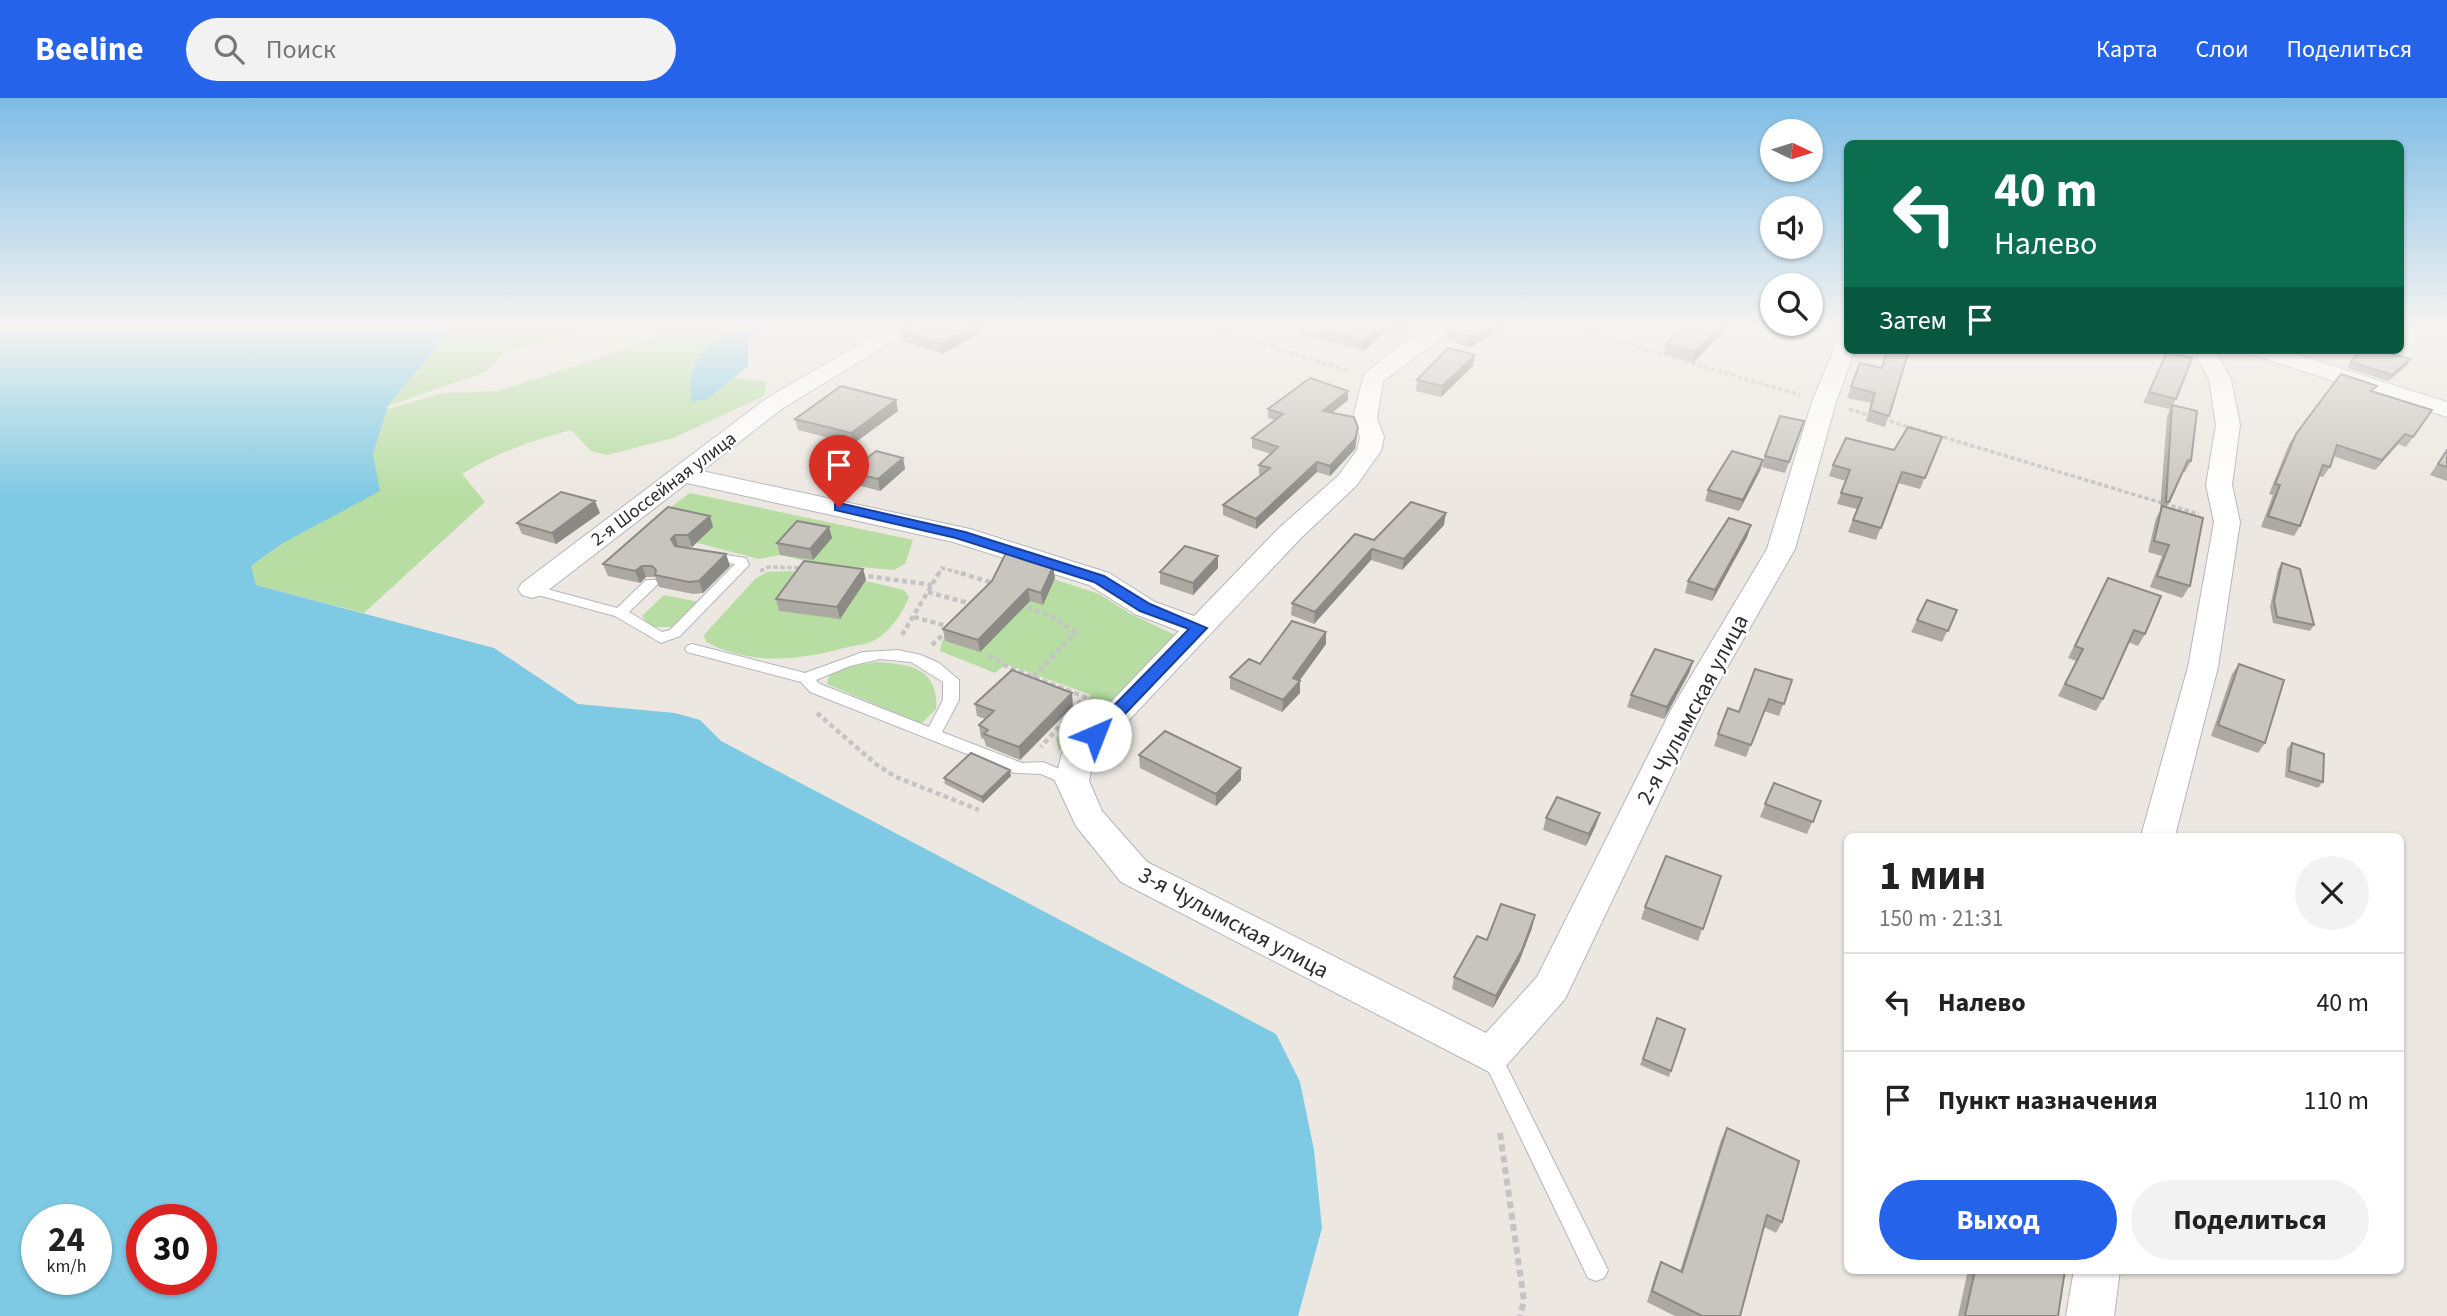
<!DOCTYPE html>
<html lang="ru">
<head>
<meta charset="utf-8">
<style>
  body { margin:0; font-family:"Source Sans 3",sans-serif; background:#f2f2f2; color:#222; height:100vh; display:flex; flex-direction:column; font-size:26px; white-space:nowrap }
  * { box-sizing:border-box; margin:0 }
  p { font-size:23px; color:#767676 }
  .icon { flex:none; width:38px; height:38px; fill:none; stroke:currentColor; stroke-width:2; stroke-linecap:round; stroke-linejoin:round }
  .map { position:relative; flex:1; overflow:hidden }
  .drawer { position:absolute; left:1844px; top:735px; width:560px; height:441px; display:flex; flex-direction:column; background:#fff; border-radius:10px; box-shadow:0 2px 5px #0004 }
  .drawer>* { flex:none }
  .hud { position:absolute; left:1844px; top:42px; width:560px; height:214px; border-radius:10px; box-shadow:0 2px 5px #0004; background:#0b6e4f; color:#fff; overflow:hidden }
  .needle { width:46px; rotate:94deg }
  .controls { position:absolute; left:1760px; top:21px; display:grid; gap:14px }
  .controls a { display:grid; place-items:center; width:63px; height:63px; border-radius:50%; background:#fff; box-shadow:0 2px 5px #0004; font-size:35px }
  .speed { position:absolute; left:21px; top:1106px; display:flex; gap:14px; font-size:35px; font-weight:700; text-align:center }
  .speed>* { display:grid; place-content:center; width:91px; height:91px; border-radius:50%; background:#fff; box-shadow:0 2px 5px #0004; line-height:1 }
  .speed small { font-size:18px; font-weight:400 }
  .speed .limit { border:10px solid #d22; background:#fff; color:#111 }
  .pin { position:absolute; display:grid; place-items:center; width:60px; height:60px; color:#fff; margin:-72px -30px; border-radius:50% 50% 50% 0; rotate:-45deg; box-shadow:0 0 7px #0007 }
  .pin .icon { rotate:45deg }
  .me { position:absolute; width:77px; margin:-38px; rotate:44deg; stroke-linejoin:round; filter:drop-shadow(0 0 5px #0008) }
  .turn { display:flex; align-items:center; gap:24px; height:147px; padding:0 35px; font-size:32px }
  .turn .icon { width:91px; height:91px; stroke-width:2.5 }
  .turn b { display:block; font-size:49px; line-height:60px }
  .then { display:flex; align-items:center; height:66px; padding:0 35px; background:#0003; gap:14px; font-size:26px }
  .round { display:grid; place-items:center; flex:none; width:74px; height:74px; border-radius:37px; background:#f2f2f2 }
  .headline { display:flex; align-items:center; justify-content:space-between; height:119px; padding:0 35px }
  h1 { font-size:42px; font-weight:700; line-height:52px }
  .primary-button { display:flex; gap:14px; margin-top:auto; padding:14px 35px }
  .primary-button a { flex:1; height:80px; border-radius:42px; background:#2563eb; color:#fff; font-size:28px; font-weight:700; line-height:80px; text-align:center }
  .primary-button a+a { background:#f2f2f2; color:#222 }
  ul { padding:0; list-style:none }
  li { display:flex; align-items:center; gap:21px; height:98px; padding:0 35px; border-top:2px solid #e0e0e0 }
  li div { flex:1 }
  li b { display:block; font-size:26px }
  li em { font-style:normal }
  header { display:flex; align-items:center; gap:42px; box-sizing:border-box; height:98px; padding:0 35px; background:#2563eb; color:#fff }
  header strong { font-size:33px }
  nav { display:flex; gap:38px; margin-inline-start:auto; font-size:24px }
  .search { width:490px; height:63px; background:#f2f2f2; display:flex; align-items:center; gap:18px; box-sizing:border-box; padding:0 24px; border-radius:38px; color:#767676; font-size:26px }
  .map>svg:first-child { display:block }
  .green { fill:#b7dda2 }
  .water { fill:#7ec9e3; fill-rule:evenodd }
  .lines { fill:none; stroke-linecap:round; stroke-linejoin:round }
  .service-casing { stroke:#b3b6be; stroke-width:2 }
  .minor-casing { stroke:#b3b6be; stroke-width:2 }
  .path-far2 { stroke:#c4c4c4; stroke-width:3.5; stroke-dasharray:4.5 2.5; stroke-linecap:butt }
  .path-far1 { stroke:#c4c4c4; stroke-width:4.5; stroke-dasharray:5 3.5; stroke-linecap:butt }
  .path { stroke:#c4c4c4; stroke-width:6; stroke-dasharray:7 4.5; stroke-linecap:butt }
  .service { fill:#fff; fill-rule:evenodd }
  .minor { fill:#fff; fill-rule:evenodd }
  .wall { fill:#aca9a3 }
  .shaded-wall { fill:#8c8a85 }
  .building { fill:#c8c5be; stroke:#8c8a85; stroke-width:2 }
  .route { fill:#2563eb; stroke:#184099; stroke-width:2 }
  .labels { text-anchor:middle; stroke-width:5; stroke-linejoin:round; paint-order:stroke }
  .far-street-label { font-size:19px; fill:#2c2c2c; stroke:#fff }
  .street-label { font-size:23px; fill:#2c2c2c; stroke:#fff }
</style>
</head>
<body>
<header>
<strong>Beeline</strong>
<div class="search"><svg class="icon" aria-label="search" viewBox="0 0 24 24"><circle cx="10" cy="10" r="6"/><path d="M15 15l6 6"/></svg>Поиск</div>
<nav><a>Карта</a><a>Слои</a><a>Поделиться</a></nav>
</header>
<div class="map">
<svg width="2447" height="1218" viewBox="0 0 2447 1218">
  <rect width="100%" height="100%" fill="#ece7e0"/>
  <!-- green -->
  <path class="green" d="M453,229H583L576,236L506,253L486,274L388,308Z
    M666,229H732L699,255L708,301L732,279L767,284L764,298L673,340L607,357L591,353L571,332C533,342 496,355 462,376L485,404L364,515L256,487L250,469L283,445L373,356L387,311L443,295L498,293L597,261L665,233Z
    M690,395L913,442L905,466L894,472L815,465L780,457L759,461L694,444L712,429L663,415Z
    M1008,466L1099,496L1131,516L1177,538L1059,653L1056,640L1091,597L1006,566L995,575L940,553L942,543Z
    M767,474C812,470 861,481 904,492L909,499C903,514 890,534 875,542C866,547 855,547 844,550C798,563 750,567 706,544L704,537L755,481Z
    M664,497L699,504L673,529H650L642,518Z
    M876,564C910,566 939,570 936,611L921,626L827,586L829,578L839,571Z"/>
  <!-- water -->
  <path class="water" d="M0,229H453L388,308L373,356L380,393L283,445L251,468L256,487L494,550L578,606L675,615L700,622L721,643L1276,936L1300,984L1314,1052L1322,1130L1298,1218H0ZM37,1122H96V1181H37ZM142,1122H201V1181H142Z
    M732,229H764L748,241V268L708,301L691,304C688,261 700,254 732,229Z"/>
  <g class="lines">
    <defs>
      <path id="service" d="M707,454L746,460L749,467L680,538L661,545L615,518L527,494L525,491L532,487L617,510L646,482H656L658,485L656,488L629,514L662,534L670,532L735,466L702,461L700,458L702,455Z
        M692,546L805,575L863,554L898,552L921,557L939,565L959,582V602L942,634L1022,665L1043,664L1078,679L1080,683L1078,687H1066L1041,676L1015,675L810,594L801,584L687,554L685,551L687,548ZM880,561L911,564L943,584V602L929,629L820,586L816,582L850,568Z
        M1491,948L1498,951L1604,1164L1608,1172L1604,1180L1596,1183L1588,1180L1481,957L1484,951Z"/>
      <path id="minor" d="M890,229H916L783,310L702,373L970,431L1109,475L1155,504L1194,518L1280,429L1338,378L1357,352L1360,339L1353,320L1364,276L1403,245L1431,229H1457L1383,283L1377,320L1384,339L1381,353L1356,388L1300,441L1094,659L1089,683L1102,713L1147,764L1486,935L1537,879L1672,610L1767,451L1812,304L1840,237L1848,235V252H1855L1836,304L1795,451L1704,610L1565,901L1505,969L1491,975L1121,784L1076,728L1055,683L1062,655L1179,533L1135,516L1089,487L953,444L687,385L542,497L532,500L522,497L518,491L522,485L767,300Z
        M2193,252H2215L2231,281L2240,327L2232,387L2240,424L2218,569L2175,738H2141L2188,569L2214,424L2206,387L2216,327L2209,281Z
        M2250,252H2283L2447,304V319L2253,257Z
        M2074,1172H2120L2114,1218H2066Z"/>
    </defs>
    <!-- service casing -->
    <use href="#service" class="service-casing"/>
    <!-- minor casing -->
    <use href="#minor" class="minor-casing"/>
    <!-- path-far2 -->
    <path class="path-far2" d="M1209,229L1351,274
      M1570,229L1800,297
      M1849,311L1871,318
      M1883,321L2199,416
      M760,473L769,469L803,470
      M938,477L942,470L967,477"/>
    <!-- path-far1 -->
    <path class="path-far1" d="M961,475L993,485
      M860,477L932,487
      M928,494L972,506
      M1019,506L1053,519L1075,535L1033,579
      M914,519L950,529
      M902,537L939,475
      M932,547L946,534
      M989,557L1008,569L1085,599L1041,649
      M817,615L877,667L896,679L979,712"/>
    <!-- path -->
    <path class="path" d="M1500,1035L1524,1203L1520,1218"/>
    <!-- service -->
    <use href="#service" class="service"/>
    <!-- minor -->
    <use href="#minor" class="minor"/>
  </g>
  <!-- wall -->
  <path class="wall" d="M907,229H991L942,256L902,243L900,233Z
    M1301,229H1407L1395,238L1383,235L1364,253L1300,236Z
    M1449,229H1505L1469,250L1446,241L1447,231Z
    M1727,229L1693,265L1664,256L1666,246Z
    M1887,252H1909L1885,329L1866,323L1871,305L1847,300L1860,265L1882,270Z
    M2167,254L2176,301L2170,311L2143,305Z
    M2351,264L2407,267L2388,283L2347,270Z
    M1473,268L1441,299L1416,293L1417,282Z
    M1348,293V302L1332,315L1357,339L1355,351L1330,378L1317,374L1256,431L1223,417V407L1261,377L1259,376V367L1271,356L1252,350V340L1275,322L1268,320V311Z
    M2373,294L2432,312L2406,349L2398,346L2375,372L2333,358L2330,369L2323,379L2319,378L2300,428L2294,438L2261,429L2273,397L2269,396L2289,346L2296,336Z
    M2172,307L2191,363L2185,374H2183L2166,410L2190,488L2182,500L2150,489L2162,458L2148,454L2156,420L2160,413L2167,318Z
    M898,313L853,346L798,332L795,321Z
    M1804,323L1785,375L1762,369L1765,358Z
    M1942,339L1920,391L1898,385L1876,442L1848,434L1857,411L1837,406L1846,383L1829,378L1833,367L1894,352Z
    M2447,351V383L2430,377Z
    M903,360L905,371L880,393L853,386L850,374Z
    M1763,362L1760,373L1739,413L1705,403L1708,392Z
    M668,409L713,429L692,449H678L726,456L730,468L703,495L693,496L659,489L655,479H646L640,485L608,478L603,466Z
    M600,415L556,446L522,436L517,425Z
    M1444,427L1402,472L1371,462L1314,526L1291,517L1292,505L1374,442Z
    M1751,427L1747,439L1712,503L1685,495L1688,483Z
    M829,429L832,440L813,462L780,457L777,445Z
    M1218,458V470L1193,497L1160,486V474Z
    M2282,465L2314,527L2310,533L2273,525L2270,509L2278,471Z
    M1053,469L1055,480L1043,507L1030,503L980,554L945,543L943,531Z
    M863,471L866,482L840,521L779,513L776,501Z
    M2108,480L2145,536L2138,548L2128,544L2103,601L2096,613L2058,598L2076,563L2068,560Z
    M1957,512L1942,544L1911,534L1917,522Z
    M1326,534V546L1299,583H1300V595L1282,614L1230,591V579Z
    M1693,563L1689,575L1664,621L1627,609L1631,597Z
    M2239,566L2265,645L2258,655L2211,638L2232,576Z
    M1792,582L1779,618L1764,613L1746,659L1714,648L1718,636L1739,614Z
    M975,606L1073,608L1020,662L986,648L984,641L981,640L979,627L985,621L977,618Z
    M2292,645L2323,684L2318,690L2285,679L2287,651Z
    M1139,657L1241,682L1216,708L1140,670Z
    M1011,678L983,705L945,686L944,680Z
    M1774,685L1821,703L1807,736L1760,719Z
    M1546,720L1596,727L1586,748L1543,732Z
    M1721,778L1698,843L1641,821L1645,809Z
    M1532,830L1519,864L1493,910L1452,891L1454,879L1487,842Z
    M1657,920L1671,973L1669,979L1640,967Z
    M1727,1030L1782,1124L1776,1135L1764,1129L1740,1218H1675L1647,1204L1656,1175L1661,1164L1680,1173L1721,1042Z
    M1968,1172H2065L2058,1218H1958Z"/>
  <!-- shaded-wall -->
  <path class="shaded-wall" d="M971,229H991L942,256L940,246Z
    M1380,229H1383V235L1364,253V243Z
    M1396,229H1407L1395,238Z
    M1490,229H1505L1469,250L1470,240Z
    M1720,229H1727L1693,265L1696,254Z
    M1475,257L1473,268L1441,299L1442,288Z
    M2410,261L2407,267L2388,283L2392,277Z
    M1348,293V302L1323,322V313Z
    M896,302L898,313L853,346L851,335Z
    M1358,330L1355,351L1330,378V368Z
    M2405,336L2398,346L2375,372L2382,362Z
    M903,360L905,371L880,393L878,381Z
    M1763,362L1760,373L1739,413L1743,402Z
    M1317,364V374L1256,431V421Z
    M595,403L600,415L556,446L552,435Z
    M1446,415L1444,427L1402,472L1404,461Z
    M710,418L713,429L692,449L688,437Z
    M1751,427L1747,439L1712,503L1715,492Z
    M829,429L832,440L813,462L810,451Z
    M675,437L678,448L675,453L671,441Z
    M1372,451L1371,462L1314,526L1315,514Z
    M726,456L730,468L703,495L699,483Z
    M1218,458V470L1193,497V485Z
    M642,468L646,479L640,485L635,473Z
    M1053,469L1055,480L1043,507L1041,495Z
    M863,471L866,482L840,521L837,509Z
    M1028,491L1030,503L980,554L978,542Z
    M1326,534V546L1295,589L1300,583V595L1282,614L1283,602L1293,580Z
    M1693,563L1689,575L1664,621L1667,609Z
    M1072,595L1073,608L1020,662L1019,649Z
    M1241,670V682L1216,708V696Z
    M1010,672L1011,678L983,705L982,699Z
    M1600,715L1596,727L1586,748L1589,736Z
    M1535,817L1532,830L1519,864L1493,910L1496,898Z"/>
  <!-- building -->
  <path class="building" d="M907,229H971L940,246L900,233Z
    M1312,229H1380L1364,243Z
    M1449,229H1490L1470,240L1447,231Z
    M1682,229H1720L1696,254L1666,246Z
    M1448,250L1475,257L1442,288L1417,282Z
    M1887,252H1909L1889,318L1870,312L1875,295L1851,289L1860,265L1882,270Z
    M2360,252H2382L2410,261L2392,277L2351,264Z
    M2167,254L2192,260L2176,301L2149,294Z
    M2341,276L2377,288L2371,293L2432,312L2413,339L2405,336L2382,362L2337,347L2330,369L2323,367L2300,428L2268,418L2280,387L2275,386L2296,336Z
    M1310,280L1348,293L1323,313L1354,319L1358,330L1355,341L1330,368L1317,364L1256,421L1223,407L1270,370L1259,367L1278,349L1252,340L1283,316L1268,311Z
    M841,288L896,302L851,335L795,321Z
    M2172,307L2197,313L2191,363L2188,362L2169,404H2166Z
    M1780,318L1804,323L1789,364L1765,358Z
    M1908,329L1942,339L1925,380L1902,374L1881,430L1853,422L1862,400L1841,395L1850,372L1833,367L1846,340L1894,352Z
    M2447,352V369L2438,366Z
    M876,353L903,360L878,381L850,374Z
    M1732,353L1763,362L1743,402L1708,392Z
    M561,394L595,403L552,435L517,425Z
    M1411,404L1446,415L1404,461L1372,451L1315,514L1292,505L1355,436L1374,442Z
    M2162,408L2203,420L2190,488L2157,478L2169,447L2154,443Z
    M668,409L710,418L688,437H675L671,441L675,448L726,456L699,483L689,484L655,477L656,472L652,468H642L635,473L603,466Z
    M1729,420L1751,427L1715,492L1688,483Z
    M797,423L829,429L810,451L777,445Z
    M1185,448L1218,458L1193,485L1160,474Z
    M1006,455L1053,469L1041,495L1028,491L978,542L943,531L992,483Z
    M804,463L863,471L837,509L776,501Z
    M2282,465L2300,471L2314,527L2277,519L2274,503Z
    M2108,480L2161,498L2145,536L2134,532L2103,601L2065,586L2083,551L2075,548Z
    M1927,502L1957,512L1948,533L1917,522Z
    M1292,523L1326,534L1293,580L1300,583L1283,602L1230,579L1249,561L1260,566Z
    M1655,551L1693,563L1667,609L1631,597Z
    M2239,566L2284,582L2265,645L2218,627Z
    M1755,571L1792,582L1784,606L1769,601L1751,647L1718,636L1728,610L1739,614Z
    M1012,572L1072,595L1019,649L984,636L988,632L979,627L994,613L975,606Z
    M1165,633L1241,670L1216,696L1139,657Z
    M2292,645L2324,656L2323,684L2289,673Z
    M971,655L1010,672L982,699L944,680Z
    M1774,685L1821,703L1813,724L1765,706Z
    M1557,699L1600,715L1589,736L1546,720Z
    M1666,758L1721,778L1703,831L1645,809Z
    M1501,806L1535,817L1522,852L1496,898L1454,879L1477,838L1487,842Z
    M1657,920L1685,931L1671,973L1643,961Z
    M1727,1030L1799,1063L1782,1124L1767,1117L1740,1218H1702L1652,1193L1661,1164L1682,1174Z
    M1975,1172H2065L2058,1218H1965Z"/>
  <!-- sky -->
  <linearGradient id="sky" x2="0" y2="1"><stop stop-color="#7dbce6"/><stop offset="0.57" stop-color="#f6f4f1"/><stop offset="1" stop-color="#f6f4f1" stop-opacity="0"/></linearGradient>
  <rect width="2447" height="400" fill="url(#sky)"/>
  <!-- route -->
  <path class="route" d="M839,405L965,434L1104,478L1150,506L1207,530L1101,641H1089V633L1189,531L1140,513L1094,484L956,440L835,412V406Z"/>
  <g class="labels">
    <!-- far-street labels -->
    <g class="far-street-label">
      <text transform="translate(663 390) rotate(-37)" y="7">2-я Шоссейная улица</text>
    </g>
    <!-- street labels -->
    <g class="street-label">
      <text transform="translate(1692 611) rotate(-62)" y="8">2-я Чулымская улица</text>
      <text transform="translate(1234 824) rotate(28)" y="8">3-я Чулымская улица</text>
    </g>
  </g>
</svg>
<div class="controls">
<a><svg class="needle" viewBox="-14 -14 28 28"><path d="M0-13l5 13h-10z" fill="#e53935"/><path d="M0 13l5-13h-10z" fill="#767676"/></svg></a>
<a><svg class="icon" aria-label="sound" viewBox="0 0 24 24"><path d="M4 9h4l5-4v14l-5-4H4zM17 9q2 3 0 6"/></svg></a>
<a><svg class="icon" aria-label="search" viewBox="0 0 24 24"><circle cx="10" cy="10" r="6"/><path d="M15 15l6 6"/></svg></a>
</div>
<div class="speed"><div>24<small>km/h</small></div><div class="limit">30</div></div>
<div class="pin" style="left:839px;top:409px;background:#d93025"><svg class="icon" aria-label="arrive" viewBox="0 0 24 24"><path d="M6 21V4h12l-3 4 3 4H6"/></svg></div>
<svg class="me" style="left:1095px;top:637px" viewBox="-20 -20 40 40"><circle r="19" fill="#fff"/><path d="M0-13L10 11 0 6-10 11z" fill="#2563eb"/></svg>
<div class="hud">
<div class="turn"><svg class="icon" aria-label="left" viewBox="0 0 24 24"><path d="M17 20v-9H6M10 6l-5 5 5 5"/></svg><div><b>40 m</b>Налево</div></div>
<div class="then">Затем<svg class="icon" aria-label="arrive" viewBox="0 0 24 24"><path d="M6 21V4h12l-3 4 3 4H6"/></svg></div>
</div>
<section class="drawer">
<div class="headline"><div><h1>1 мин</h1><p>150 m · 21:31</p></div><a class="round"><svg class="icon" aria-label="close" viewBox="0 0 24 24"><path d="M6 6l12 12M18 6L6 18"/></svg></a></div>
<ul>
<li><svg class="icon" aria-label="left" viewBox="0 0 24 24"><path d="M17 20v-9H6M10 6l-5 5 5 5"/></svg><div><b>Налево</b></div><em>40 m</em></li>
<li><svg class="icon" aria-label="arrive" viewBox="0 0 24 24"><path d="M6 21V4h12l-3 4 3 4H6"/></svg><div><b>Пункт назначения</b></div><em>110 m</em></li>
</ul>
<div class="primary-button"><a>Выход</a><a>Поделиться</a></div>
</section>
</div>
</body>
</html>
